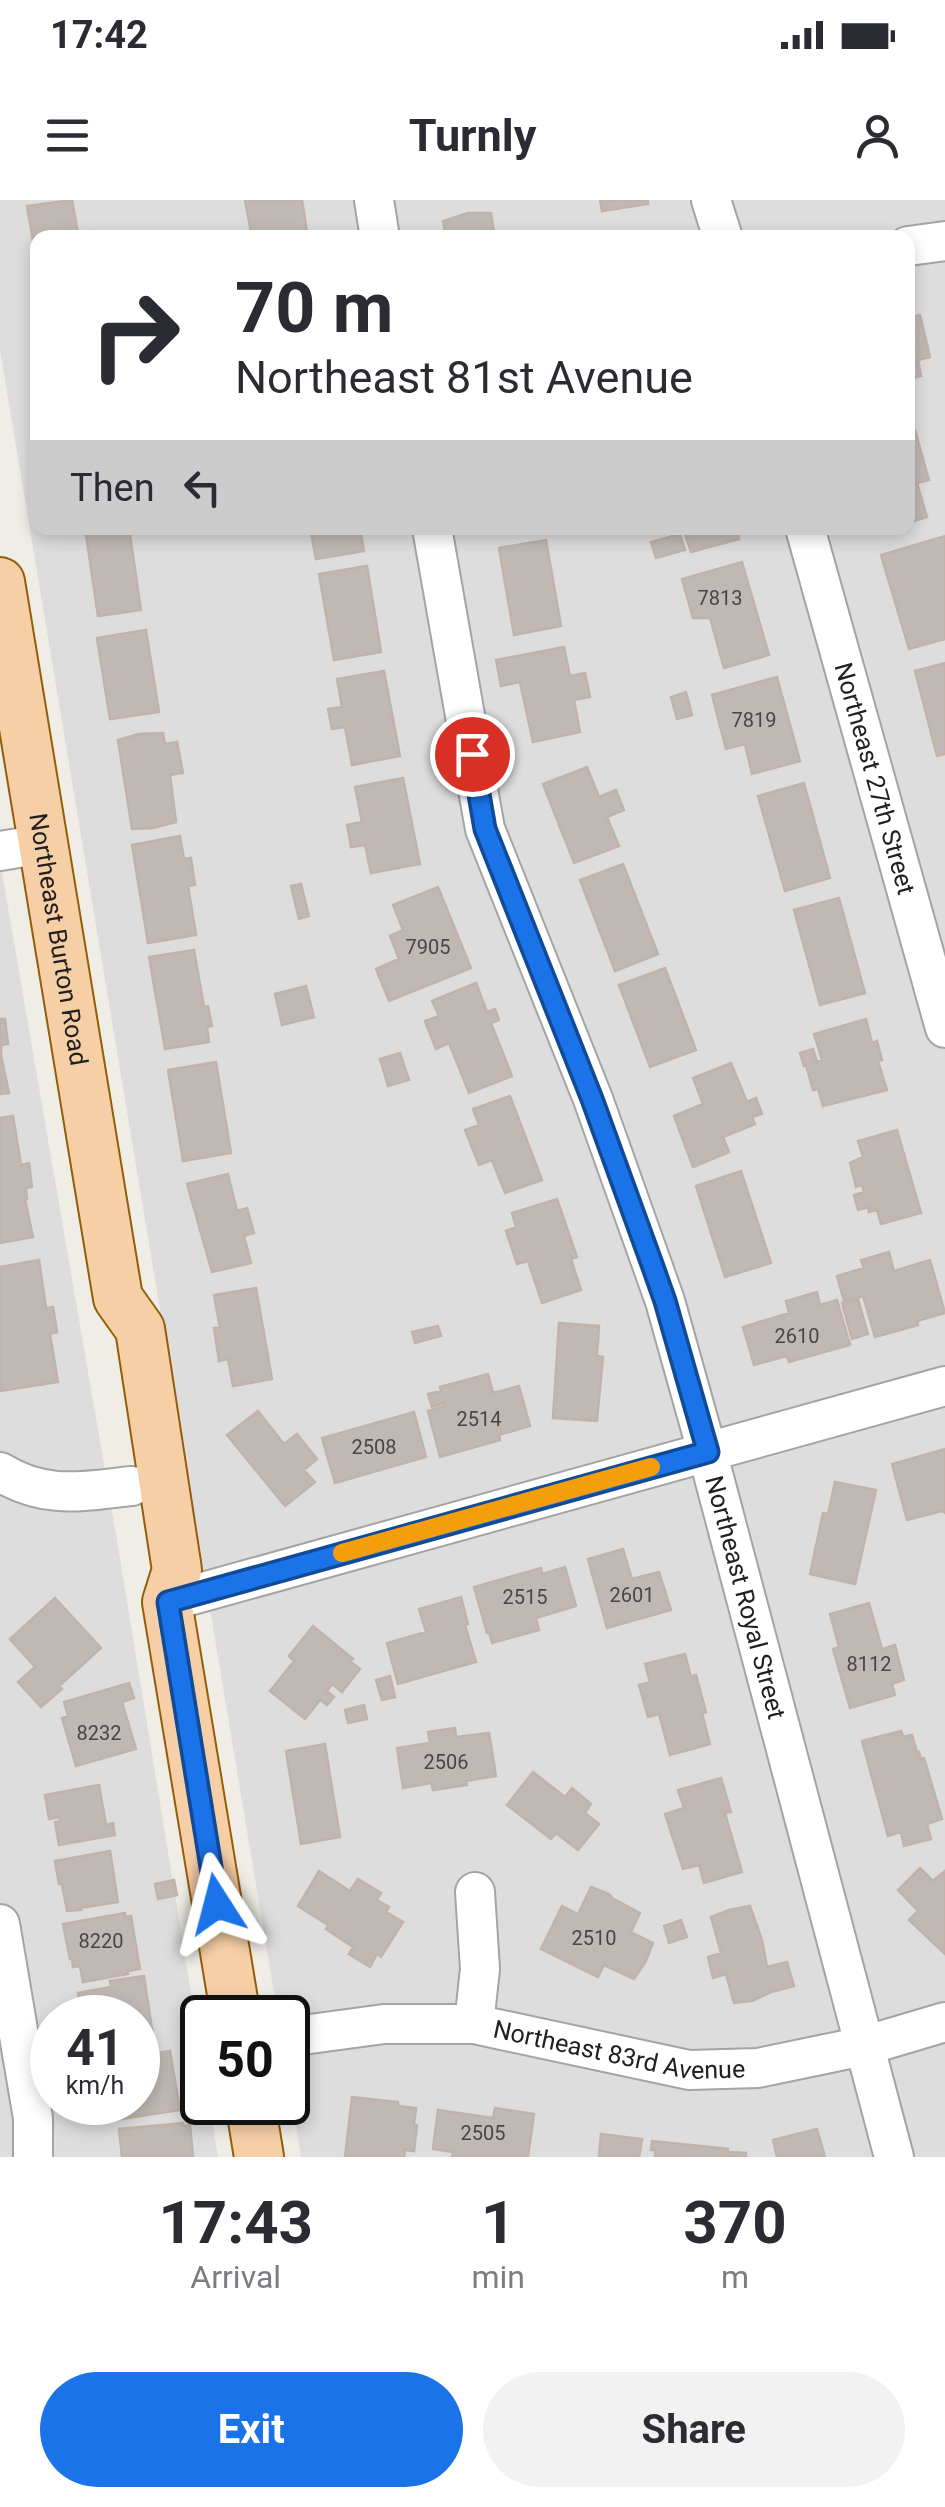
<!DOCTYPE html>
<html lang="en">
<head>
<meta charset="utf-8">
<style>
  body { margin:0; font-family:Roboto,sans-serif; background:#f2f2f3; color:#2b2b33; height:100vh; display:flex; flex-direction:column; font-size:38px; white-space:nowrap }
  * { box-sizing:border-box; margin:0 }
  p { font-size:32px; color:#7c7c81 }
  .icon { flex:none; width:55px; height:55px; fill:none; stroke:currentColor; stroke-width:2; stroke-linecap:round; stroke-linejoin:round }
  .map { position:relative; height:1957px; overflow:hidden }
  .panel { display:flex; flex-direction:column; background:#fff; flex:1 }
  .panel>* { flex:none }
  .top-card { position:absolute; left:30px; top:30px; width:885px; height:305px; border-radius:20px; box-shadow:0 5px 15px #0003; background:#fff; color:#2b2b33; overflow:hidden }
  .speed { position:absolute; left:30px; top:1795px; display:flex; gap:20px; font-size:50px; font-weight:700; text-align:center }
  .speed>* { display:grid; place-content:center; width:130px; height:130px; border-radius:50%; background:#fff; box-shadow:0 5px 15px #0003; line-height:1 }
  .speed small { font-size:25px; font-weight:400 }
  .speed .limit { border:5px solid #111; border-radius:15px; background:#fff; color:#111 }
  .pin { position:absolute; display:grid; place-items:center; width:85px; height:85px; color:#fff; margin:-42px; border:5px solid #fff; border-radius:50%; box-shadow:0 2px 10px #0007 }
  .me { position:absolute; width:110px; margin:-55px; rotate:351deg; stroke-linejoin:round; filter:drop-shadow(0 0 8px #0008) }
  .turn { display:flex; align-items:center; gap:35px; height:210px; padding:0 40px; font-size:45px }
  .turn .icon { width:130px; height:130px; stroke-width:2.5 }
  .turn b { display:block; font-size:70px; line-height:85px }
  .then { display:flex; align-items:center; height:95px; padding:0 40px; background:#0003; gap:20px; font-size:38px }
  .eta { display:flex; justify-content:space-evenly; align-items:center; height:170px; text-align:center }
  .eta b { font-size:60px; font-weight:700; line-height:70px }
  .action { display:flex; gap:20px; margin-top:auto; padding:20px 40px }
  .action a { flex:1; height:115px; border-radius:60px; background:#1a73e8; color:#fff; font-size:40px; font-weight:700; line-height:115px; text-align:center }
  .action a+a { background:#f2f2f3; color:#2b2b33 }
  .status { display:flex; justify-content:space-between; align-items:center; height:70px; padding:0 50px; background:#fff; direction:ltr }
  .status svg { height:28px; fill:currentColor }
  header { display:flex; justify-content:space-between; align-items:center; height:130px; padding:0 40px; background:#fff; font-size:45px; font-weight:700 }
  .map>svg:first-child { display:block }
  .residential { fill:#dedddd; fill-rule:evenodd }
  .building { fill:#c0b8b4; stroke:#c1b3aa; stroke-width:2.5 }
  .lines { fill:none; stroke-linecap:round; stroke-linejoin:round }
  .minor-casing { stroke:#a4a4a4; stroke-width:42 }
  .major-casing { stroke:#925e09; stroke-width:52 }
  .minor { stroke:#fff; stroke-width:38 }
  .major { stroke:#f6cfa6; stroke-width:48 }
  .route-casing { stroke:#114b97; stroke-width:25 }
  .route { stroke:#1a73e8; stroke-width:18 }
  .slow { stroke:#f59e0b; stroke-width:18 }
  .labels { text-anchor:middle; stroke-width:9; stroke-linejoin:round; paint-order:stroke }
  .number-label { font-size:20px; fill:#484645 }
  .street-label { font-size:25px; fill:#202020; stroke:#fff }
</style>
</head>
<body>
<div class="status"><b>17:42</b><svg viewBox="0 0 49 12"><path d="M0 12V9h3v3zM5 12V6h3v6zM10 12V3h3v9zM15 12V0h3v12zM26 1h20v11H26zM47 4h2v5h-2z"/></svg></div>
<header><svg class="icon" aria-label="menu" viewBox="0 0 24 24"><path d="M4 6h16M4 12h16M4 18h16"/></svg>Turnly<svg class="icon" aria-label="person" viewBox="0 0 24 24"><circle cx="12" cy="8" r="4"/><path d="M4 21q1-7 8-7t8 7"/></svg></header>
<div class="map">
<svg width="945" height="1957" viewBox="0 0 945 1957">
  <rect width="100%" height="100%" fill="#f0ede7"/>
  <!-- residential -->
  <path class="residential" d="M0,0H945V1957H301L288,1874V1818L278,1817L0,150ZM38,38H908V328H38Z
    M0,661L117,1340L202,1860V1902L209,1903L218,1957H0ZM52,1818H138V1902H52Z"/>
  <!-- building -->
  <path class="building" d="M72,0L78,33L89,31L90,38H38V69L27,6Z
    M245,0H302L307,32L272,38H252Z
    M600,0H648V4L602,11Z
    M468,13H491L495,38H446L443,21Z
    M920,115L930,157L918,160L921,176L908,180V118Z
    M915,230L929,280L917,283L927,317L908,323V232Z
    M85,328H129L141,410L98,416Z
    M310,328H360L364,351L316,359Z
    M683,328H736L739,339L691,352Z
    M680,334L685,350L656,358L651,342Z
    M945,336V439L909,449L881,355Z
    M546,340L561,426L514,435L499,348Z
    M742,362L769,455L724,468L710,418H693L682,379Z
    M367,366L381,452L334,460L319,374Z
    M146,430L159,512L110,519L97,438Z
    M564,447L570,476L585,473L590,497L574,500L580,532L533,542L520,482L501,486L496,460Z
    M945,463V554L937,556L915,471Z
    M384,471L400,556L352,565L345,527L332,529L328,509L342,507L337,479Z
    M777,477L800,561L752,574L745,544L726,549L712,495Z
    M686,492L692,515L677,519L671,497Z
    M163,533L165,544L177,542L183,573L170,575L176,622L153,628L132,629L118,540L139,534Z
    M587,567L599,597L616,590L624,610L607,617L619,646L574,663L543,584Z
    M403,578L420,664L371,673L365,645L351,647L347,625L362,622L355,587Z
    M804,583L830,678L785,691L758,596Z
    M180,636L184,659L191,658L195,685L188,686L196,735L148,743L132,645Z
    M623,664L658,754L615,771L580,680Z
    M301,684L309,716L299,719L291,686Z
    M438,687L471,768L389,801L376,769L399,759L390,736L403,730L393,705Z
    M839,698L865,793L820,805L794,710Z
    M194,750L204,807L208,806L212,826L207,827L209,842L165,849L149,757Z
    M665,768L696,850L650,867L619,785Z
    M476,783L487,812L495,809L499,820L491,823L512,876L469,893L449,843L436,849L425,821L439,816L432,801Z
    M306,786L314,817L282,825L275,794Z
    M0,819H5L8,844L1,845V855L9,893L0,894Z
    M866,819L872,843L877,841L882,860L878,861L887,890L823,906L818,889L813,890L806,865L804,866L800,853L813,849L817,862L822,860L814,834Z
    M400,853L409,880L388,886L380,859Z
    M216,862L231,953L183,961L168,870Z
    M731,863L747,902L756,898L762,914L752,917L755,924L723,937L729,952L693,967L674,916L703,904L693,878Z
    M510,896L542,980L505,993L492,960L479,965L465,930L479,925L473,909Z
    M13,916L21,965L29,963L32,987L26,988L27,999H25L33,1037L0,1043V918Z
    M897,930L921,1013L881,1024L877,1010L869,1012L868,1007L858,1010L854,995L864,992L862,985L856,987L850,963L863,957L858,941Z
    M741,971L771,1063L725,1077L696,986Z
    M228,974L237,1011L247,1008L254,1033L244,1036L251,1063L212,1072L187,984Z
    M557,999L577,1057L571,1059L581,1090L542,1103L528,1061L517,1064L506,1031L516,1027L512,1013Z
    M889,1052L894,1071L930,1060L945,1113L917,1121L918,1125L875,1137L863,1096L844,1101L837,1076L864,1068L861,1060Z
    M39,1060L46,1108L53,1107L57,1132L50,1134L58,1182L0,1191V1067Z
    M256,1088L272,1179L233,1186L228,1159L219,1161L214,1128H220L214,1095Z
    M817,1092L820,1105L837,1100L850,1145L789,1162L787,1156L754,1165L743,1127L789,1113L786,1101Z
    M858,1099L868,1134L852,1139L842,1103Z
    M559,1123L599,1126L597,1156L603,1157L597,1221L553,1218Z
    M438,1126L441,1136L415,1143L412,1132Z
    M488,1174L493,1193L519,1186L530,1226L499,1235L500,1240L440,1257L428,1211L445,1206L444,1203L432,1207L428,1194L441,1191L440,1187Z
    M258,1211L284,1244L297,1234L317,1259L304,1270L315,1282L285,1306L227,1235Z
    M414,1212L426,1257L335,1283L322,1238Z
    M945,1249V1313L942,1311L907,1320L892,1264Z
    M835,1282L876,1290L855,1384L810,1374L823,1313L828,1314Z
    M623,1349L632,1379L659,1372L671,1410L607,1428L588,1359Z
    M565,1367L576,1406L536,1418L539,1430L492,1443L489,1432L487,1433L474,1387L541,1368L542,1374Z
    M461,1397L468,1424L465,1425L476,1462L398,1484L387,1443L426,1432L419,1409Z
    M55,1398L101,1448L59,1486L62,1489L41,1507L18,1482L35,1467L10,1439Z
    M869,1403L882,1449L895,1445L904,1480L892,1484L895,1495L850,1508L833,1449L839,1447L830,1414Z
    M313,1426L353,1459L350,1461L360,1469L342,1492L332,1484L327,1491L334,1497L327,1505L320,1500L305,1519L270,1491L294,1461L289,1456Z
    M685,1454L691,1477L696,1475L706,1512L702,1513L710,1544L670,1555L659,1514L648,1517L639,1485L650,1482L645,1464Z
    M390,1476L395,1497L382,1500L376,1480Z
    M129,1483L134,1498L122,1502L136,1549L76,1566L62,1518L68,1516L64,1502Z
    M364,1505L367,1519L348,1523L345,1510Z
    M455,1528L456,1537L489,1533L496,1576L466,1581L467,1585L433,1590L431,1583L403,1588L397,1548L430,1543L428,1532Z
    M901,1531L903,1537L912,1535L917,1552H919L921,1559L924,1558L942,1619L927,1624L931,1639L904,1646L901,1632L888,1636L862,1541Z
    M325,1544L340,1637L301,1644L286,1551Z
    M533,1572L565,1597L572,1588L591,1604L585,1613L599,1624L578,1650L556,1633L551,1639L507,1605Z
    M721,1578L731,1612L725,1613L742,1672L704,1683L699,1665L683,1669L665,1614L684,1608L678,1590Z
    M99,1585L106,1625L113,1623L115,1635L59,1645L55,1622L60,1621L59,1617L49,1619L45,1595Z
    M110,1651L118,1702L80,1708L81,1710L67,1711L62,1684H59L55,1661Z
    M920,1668L933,1681L945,1671V1754L909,1720L918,1711L898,1690Z
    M319,1671L350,1691L358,1679L381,1693L377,1700L389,1707L386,1712L403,1722L381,1757L377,1754L370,1767L349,1754L353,1747L326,1729L328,1725L298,1706Z
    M174,1680L177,1695L158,1699L155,1684Z
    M591,1687L609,1694L612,1698L640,1713L631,1732L653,1743L645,1763L634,1779L604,1765L598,1777L541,1749L562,1706L578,1714Z
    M750,1706L762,1740L767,1767L787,1762L794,1786L771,1792L752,1801L734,1803L726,1774L713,1778L708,1757L721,1753L711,1717L729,1710Z
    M125,1713V1717L131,1716L140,1769L128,1771V1774L83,1782L80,1766L73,1767L72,1758L70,1759L63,1724Z
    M681,1720L687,1737L669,1743L664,1726Z
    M144,1776L154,1842L138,1845V1818H82L78,1793L111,1787L110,1781Z
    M170,1851L180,1910L95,1923L92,1902H138V1856Z
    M352,1897L398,1902V1906L416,1908L414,1924L417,1925L414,1951L405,1950L404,1957H345Z
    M495,1908L534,1914L528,1957H452L453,1952L433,1949L438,1910L493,1918Z
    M183,1923V1926L190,1925L193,1957H122L119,1929Z
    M817,1929L825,1957H777L773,1940Z
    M601,1934L642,1939L639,1957H599Z
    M652,1941L728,1949V1952L746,1953V1957H655V1950H651Z"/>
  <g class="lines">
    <defs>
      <g id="minor">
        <path d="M374,0L380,38"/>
        <path d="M711,0L723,38"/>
        <path d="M908,46L945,41"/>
        <path id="s1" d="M432,328L485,629L593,899L665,1101L707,1251L894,1957"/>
        <path id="s2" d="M805,328L945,828"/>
        <path d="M0,651L43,644"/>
        <path d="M0,1272C46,1300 82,1291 132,1286"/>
        <path d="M167,1402L945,1186"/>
        <path d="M0,1724L33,1918V1957"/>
        <path d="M474,1824L480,1769L475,1692"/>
        <path id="s3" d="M288,1837L384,1824H474L689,1870L758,1868L864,1846L945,1822"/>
      </g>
      <g id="major">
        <path id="s4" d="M0,382L118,1098L140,1129L177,1370L167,1402L236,1818"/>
        <path d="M250,1902L259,1957"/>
      </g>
    </defs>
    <!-- minor casing -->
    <use href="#minor" class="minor-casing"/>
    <!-- major casing -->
    <use href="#major" class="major-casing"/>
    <!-- minor -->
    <use href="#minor" class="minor"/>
    <!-- major -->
    <use href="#major" class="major"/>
  </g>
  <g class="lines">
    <defs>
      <path id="route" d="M217,1704L168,1402L708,1252L665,1101L653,1067L592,899L485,629L472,554"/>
    </defs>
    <!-- route casing -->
    <use href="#route" class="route-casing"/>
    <!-- route -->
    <use href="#route" class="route"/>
    <!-- slow -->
    <path class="slow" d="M342,1353L651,1267"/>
  </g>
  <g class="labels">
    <!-- number labels -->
    <g class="number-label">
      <text x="720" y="405">7813</text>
      <text x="754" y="527">7819</text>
      <text x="428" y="754">7905</text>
      <text x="797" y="1143">2610</text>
      <text x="479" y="1226">2514</text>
      <text x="374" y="1254">2508</text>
      <text x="632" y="1402">2601</text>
      <text x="525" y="1404">2515</text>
      <text x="869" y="1471">8112</text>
      <text x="99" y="1540">8232</text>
      <text x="446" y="1569">2506</text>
      <text x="594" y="1745">2510</text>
      <text x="101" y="1748">8220</text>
      <text x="483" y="1940">2505</text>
    </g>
    <!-- street labels -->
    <g class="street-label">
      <text dy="9" stroke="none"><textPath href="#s2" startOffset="260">Northeast 27th Street</textPath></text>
      <text dy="9" stroke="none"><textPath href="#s4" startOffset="362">Northeast Burton Road</textPath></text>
      <text dy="9" stroke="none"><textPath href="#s1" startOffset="1118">Northeast Royal Street</textPath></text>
      <text dy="9" stroke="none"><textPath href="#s3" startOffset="335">Northeast 83rd Avenue</textPath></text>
    </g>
  </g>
</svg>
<div class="speed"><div>41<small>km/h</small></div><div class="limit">50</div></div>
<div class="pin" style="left:472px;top:554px;background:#d93025"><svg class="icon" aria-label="arrive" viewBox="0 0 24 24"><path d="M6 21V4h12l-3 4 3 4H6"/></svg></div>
<svg class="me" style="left:217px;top:1704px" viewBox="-20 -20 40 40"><path d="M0-17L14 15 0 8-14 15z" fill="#1a73e8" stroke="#fff" stroke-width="4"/></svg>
<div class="top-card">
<div class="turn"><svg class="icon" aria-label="right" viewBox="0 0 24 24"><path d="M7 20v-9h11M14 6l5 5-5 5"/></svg><div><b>70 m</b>Northeast 81st Avenue</div></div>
<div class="then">Then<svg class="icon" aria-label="left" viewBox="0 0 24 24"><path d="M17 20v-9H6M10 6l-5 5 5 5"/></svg></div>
</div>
</div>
<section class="panel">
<div class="eta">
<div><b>17:43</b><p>Arrival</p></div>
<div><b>1</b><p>min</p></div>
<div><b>370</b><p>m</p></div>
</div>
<div class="action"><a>Exit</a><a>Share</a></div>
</section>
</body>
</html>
